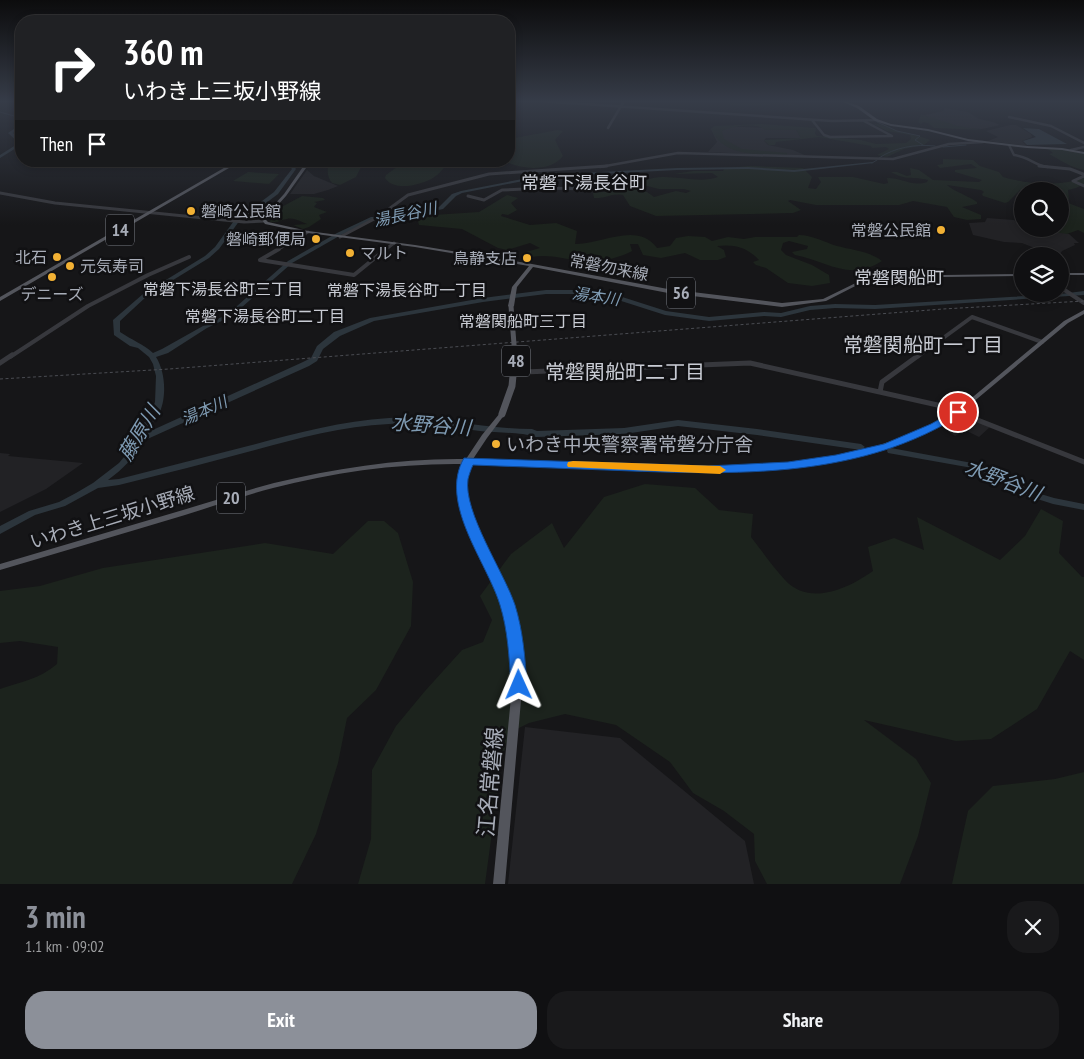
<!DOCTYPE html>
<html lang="en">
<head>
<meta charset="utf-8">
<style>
  body { margin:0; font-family:"PT Sans Narrow","Noto Sans JP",sans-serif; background:#19191b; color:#f1f3f6; height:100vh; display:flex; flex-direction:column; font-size:19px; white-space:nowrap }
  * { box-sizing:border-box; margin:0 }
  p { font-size:16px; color:#9c9d9f }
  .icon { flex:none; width:28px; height:28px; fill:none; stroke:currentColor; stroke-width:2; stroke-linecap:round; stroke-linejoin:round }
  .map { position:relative; height:884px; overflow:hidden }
  .drawer { display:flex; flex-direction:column; background:#101012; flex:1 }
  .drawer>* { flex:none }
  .hud { position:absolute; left:15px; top:15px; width:500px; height:152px; border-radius:20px; box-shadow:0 2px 8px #0003,0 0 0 1px #303032; background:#202124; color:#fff; overflow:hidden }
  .fabs { position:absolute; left:1014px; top:182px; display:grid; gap:10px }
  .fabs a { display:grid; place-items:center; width:55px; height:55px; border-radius:50%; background:#101012; box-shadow:0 2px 8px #0003,0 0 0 1px #303032; font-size:25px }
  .pin { position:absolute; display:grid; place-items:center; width:42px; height:42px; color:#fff; margin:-21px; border:2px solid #fff; border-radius:50%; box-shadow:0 1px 5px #0007 }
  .me { position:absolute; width:55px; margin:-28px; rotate:359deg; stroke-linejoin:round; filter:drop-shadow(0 0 4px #0008) }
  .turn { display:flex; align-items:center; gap:18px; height:105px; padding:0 25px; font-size:22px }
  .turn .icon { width:65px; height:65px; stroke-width:2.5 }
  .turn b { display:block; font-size:35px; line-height:42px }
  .then { display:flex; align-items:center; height:48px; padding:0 25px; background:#0003; gap:10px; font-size:19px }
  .round { display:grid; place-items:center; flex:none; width:52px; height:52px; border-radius:20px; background:#19191b }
  .head { display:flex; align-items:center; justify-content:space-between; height:85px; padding:0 25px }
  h1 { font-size:30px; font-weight:700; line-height:38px; color:#8c9099 }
  .primary-button { display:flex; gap:10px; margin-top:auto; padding:10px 25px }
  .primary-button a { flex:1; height:58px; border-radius:20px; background:#8c9099; color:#fff; font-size:20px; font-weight:700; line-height:58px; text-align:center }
  .primary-button a+a { background:#19191b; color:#f1f3f6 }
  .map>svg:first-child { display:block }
  .built { fill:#222225 }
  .green { fill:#1c231d }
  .water { fill:#2c353c }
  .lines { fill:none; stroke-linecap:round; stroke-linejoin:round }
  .stream { stroke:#2c353c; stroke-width:1 }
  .river { fill:#2c353c; fill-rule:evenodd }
  .tertiary-far3 { stroke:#37383d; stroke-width:2.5 }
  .tertiary-far2 { stroke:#37383d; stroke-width:3 }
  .tertiary-far1 { stroke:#37383d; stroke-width:4 }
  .tertiary { stroke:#37383d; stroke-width:5 }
  .primary { fill:#53555c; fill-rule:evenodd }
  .rail { stroke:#4a4c52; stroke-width:1; stroke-dasharray:3 2.5; stroke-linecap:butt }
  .primary-bridge-far1 { stroke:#53555c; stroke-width:5 }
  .primary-bridge { stroke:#53555c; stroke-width:7 }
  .route { fill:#1a73e8; stroke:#114b97 }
  .slow { fill:#f59e0b }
  .poi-dot { fill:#f2b134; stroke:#111113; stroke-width:2 }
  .labels { text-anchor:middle; stroke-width:5; stroke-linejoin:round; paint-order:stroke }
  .far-poi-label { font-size:16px; fill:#a8adb8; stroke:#111113; text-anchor:end }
  .far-water-label { font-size:16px; font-style:italic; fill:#7f9bb3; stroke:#111113 }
  .far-street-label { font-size:16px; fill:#a8adb8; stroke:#111113 }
  .far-neighbourhood-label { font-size:16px; fill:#c9ccd4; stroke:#111113 }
  .far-quarter-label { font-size:18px; fill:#c9ccd4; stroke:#111113 }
  .shield { fill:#111113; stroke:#7b7e86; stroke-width:1 }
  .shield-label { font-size:18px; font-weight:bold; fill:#a8adb8 }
  .poi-label { font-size:19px; fill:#a8adb8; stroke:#111113; text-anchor:start }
  .street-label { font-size:19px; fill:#a8adb8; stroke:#111113 }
  .neighbourhood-label { font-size:20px; fill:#c9ccd4; stroke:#111113 }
  .water-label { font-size:20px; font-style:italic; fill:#7f9bb3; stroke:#111113 }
  .near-street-label { font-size:22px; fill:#a8adb8; stroke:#111113 }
</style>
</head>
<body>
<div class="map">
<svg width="1084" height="884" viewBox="0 0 1084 884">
  <rect width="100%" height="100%" fill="#161618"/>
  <!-- built -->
  <path class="built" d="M944,108L968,112L979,119L993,122L1000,125L982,129L961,128L930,119L925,115L939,112L944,111Z
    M1010,125H1016L1031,134L1032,137L1022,141L1027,146L988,141L998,137L986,131Z
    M717,126L796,129L801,138H766L764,141L768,145L793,150L809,157L708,152L717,142L711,129Z
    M307,170L314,176L338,186L328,190L314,194H290Z
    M987,218L1014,220L1022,226V229L1059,231L1069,234L1079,243H1074L1075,245L1062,251L1059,256H1055L1022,243L1004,242L973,235L969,223L985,222Z
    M967,417L990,427L979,437L965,430L955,436L943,428L958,419Z
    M0,453L10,454L8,456L83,463L46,489L0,512Z
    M525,727L620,738L745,841L754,884H508Z"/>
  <!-- green -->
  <path class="green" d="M724,101H784L800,106C792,106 783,103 776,104C761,105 736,111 724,101Z
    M921,114L958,126L982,130L934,128L928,123L923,122L921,124L918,122Z
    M762,124L816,128L815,134L817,136L861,140L876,144L906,143L911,139L910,135L887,131L874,124C883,124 886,127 894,130C906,134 918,135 930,140L924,145L904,149L887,157L877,155L889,149L886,147L872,148L871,146L819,137L776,142L775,145H769L764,140L801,138L796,130H765C757,122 731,126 722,131L724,139L742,149L787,153V155C759,154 724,158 711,129L714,126Z
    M558,130L563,131L555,140L563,156C550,173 520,169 504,161H509V139Z
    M1048,149H1062L1084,154V170C1072,168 1060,160 1049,154L1053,153Z
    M943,159L973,160L980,166L999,172L1003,177C1028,184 1059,187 1084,178V184L1076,188L1068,190L1069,200L1063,201L1084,209V233L1078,230L1067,234L1036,229H1060V191L1020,190L1008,202L1005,203L983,196L982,194L984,192L981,190L947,185C955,192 967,195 977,202V204L962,207L981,215V219L967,220L954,217L947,207L913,201L899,205H816L790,200L788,201L801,210L793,213L656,216L630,206L623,195C613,193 604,199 594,198L593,193L612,191L620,186L647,192L654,197L676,191L686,193L691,191L684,189H659L639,184C662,168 694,186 718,177L712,173L674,174L693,171H723L725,168L750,166L803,168L812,177L808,188L816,189L821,182L818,177H853L884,184L888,183L887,178C903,178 912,187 927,182L928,180C912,176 907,181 891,172H897L907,176L911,175L910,168L919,170L933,180L979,182L982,180L955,172V170L977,168L971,164L940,168L937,165L943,164Z
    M331,161H364L356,177L340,185L332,183C327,177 326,168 331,161Z
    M405,161H450C444,167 440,174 433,178C421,185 394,192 385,178L386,175Z
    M248,172L279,174L269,184L233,181Z
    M507,195L518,198L511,203L517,210L508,215L502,214L501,216L530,225L556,223L577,231L575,244C601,245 637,221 657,248L670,246L676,238L688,236L705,237L712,241L728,237L744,239L755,237H797L799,235C812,235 824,242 837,246C852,250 869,251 882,261C850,282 826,261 795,255L792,252L807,249L808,246L789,241L783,243L781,250L786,255L812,265L829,275L830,283L812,286L788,283L766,268L756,265L753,262L759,260C747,247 734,244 717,246L724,250L726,257L718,260H700L685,253L661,258L643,255L638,244H630L632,251C621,258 592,264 578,261C562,258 548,254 531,257L526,252L540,248L530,243L507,250L498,248L462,229L419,225L418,221L433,215L479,212Z
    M302,196L323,198L325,200L314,202L317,203L314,207L327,212L319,215L321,219L309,227L303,229L293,225L307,224C302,222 292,217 287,219C280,220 278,223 270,222L272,216L276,213L274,211Z
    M645,484L695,488L719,510L753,514L751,537C762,551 773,567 785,580C810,607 849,588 873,571L868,547L894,538L924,550L917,517L1000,560L1025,536L1041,509L1063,521L1059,553L1082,577H1084V660L1070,651L1037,709L991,739L956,741L864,720L916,759L931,783L918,836L900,884H767L755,861L754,834L724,811L693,793L670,762L616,725L565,714L529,723L509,733L502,759L485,884H358L371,839L372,770L396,726L425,691L462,650L483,642L492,620L480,596L511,554L552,523L564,548L604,497Z
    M368,521H384L398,533L413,582L411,626L376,690L347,718L338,763L316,834L292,884H0V689C20,682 40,679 57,664L58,647L20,641L0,643V591L40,586L103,568L265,543L333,554Z
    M1084,772V884H952L968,811L993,786L1055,779Z"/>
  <!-- water -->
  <path class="water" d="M1023,128L1039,129L1067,144L1027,145L1023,141L1036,137Z"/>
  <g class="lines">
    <!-- stream -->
    <path class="stream" d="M0,112L21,118
      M877,122L897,131L920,136L915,140L923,145
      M943,147L966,145
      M879,158C895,147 916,144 935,146
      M872,163L877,160"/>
    <!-- river -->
    <path class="river" d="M21,124V127L13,133L21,139V145L0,158V155L19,143L8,133Z
      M285,161H290L296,169L278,194L254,212L240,220L219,249L209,258L147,296L120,321V332C132,340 143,344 153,353L162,349L203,326L228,314L288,261L337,233L371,217L394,216L439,207L452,194L461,191L533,177L563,174L677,168L748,167L794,170L872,162L874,163L794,172L748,169L677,170L563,176L533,179L462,193L456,196L443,209L394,220H374L341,235L292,263L232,316L207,328L168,353L156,357C166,373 167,399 158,416C154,422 149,427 146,433L303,362L311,358L317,346L334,332L370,318L483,298L546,290H580L616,295L666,311L709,317L764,312L781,313L810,306L835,304L875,305L1060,294L1084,291V295L875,309L835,308L810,310L781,317L764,316L709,321L665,315L615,299L580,294H546L483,302L374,321L340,336L323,349L317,361L309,366L143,441C134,458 123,469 108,480L119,479C162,468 205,457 248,446C294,434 340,421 389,418C437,416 484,429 532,429L537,431L624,428L678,420L757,429L861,444L865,447L861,450L757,435L678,426L624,434L536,437C521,432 497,433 480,431C449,427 419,422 389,424C343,426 299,438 255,450C210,462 164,474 119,485L98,488L65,506L35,515L0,534V526L29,511L59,502L76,493L93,483L119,463L129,451L141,427L150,415L155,402L156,376L153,364L149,357L138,348L130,346L114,335L113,320L143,294L205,256L215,247L236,218L250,210L274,192L292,169Z
      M891,448L983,465L1034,492L1054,498L1084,504V510L1053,504L1028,496L978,469L888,453L887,451L888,449Z"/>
    <!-- tertiary-far3 -->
    <path class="tertiary-far3" d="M539,101L832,121L876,120
      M1009,117L1051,126L1084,143
      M812,120L824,135L830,137L892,136L864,121
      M608,128L624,101
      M1009,145L1014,155C1029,157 1036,166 1048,167
      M1071,150L1084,147
      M600,167L678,153L893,159L949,144L983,142"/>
    <!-- tertiary-far2 -->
    <path class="tertiary-far2" d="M1039,166L1070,169L1083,174L1084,176L1073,181L1084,186
      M0,193L55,203L244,222L265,221
      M468,196L484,200L502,190L545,188L589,189
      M340,237L378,217L408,195L489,174L607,166
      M277,250L308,232
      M385,250L394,243"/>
    <!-- tertiary-far1 -->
    <path class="tertiary-far1" d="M260,260L354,275L386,249
      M260,260L279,249
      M1060,287L1084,303
      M10,357L88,306L148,275L189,257
      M917,357L972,317L1042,342"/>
    <!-- tertiary -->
    <path class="tertiary" d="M0,363L12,355
      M524,372L750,363L942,406L1084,462
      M880,392L882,382L919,355"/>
    <!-- primary -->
    <path class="primary" d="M841,101H844L859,106L877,119L891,124L928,129L968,139L1027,146L1062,148L1084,152V154L1062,150L1027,148L968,141L928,131L891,126L875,121L857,108Z
      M236,161H241L0,301V297Z
      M307,161H311L286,196L267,217L266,220L268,222L308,231L415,245L532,264L668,289L782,303L823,299L870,276L1022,274V276L871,278L826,301L782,307L668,293L533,267L517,287L514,306L511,308L508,306L512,287L529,266L415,247L308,233L265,224L262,220L263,217L284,194Z
      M1060,273H1084V275H1060Z
      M1084,310V314L1068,323L960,413L913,439L858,457L803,467L745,472H687L471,464C469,468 467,473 466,478C460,512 498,570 511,602C519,622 521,645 524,666L505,884H493L514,666C512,645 510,622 502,602C490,570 452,512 458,478C459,473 462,468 464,464C400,463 334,472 273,488C243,496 214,506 185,515C124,533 62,552 0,570V564C61,546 122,528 183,510C213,501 243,491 274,483C336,468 402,458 466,459L482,435L500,413L502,412L505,414L487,438L473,459L687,468L745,467L803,462L857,452L908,436L956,411L1064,321Z"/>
    <!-- rail -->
    <path class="rail" d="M0,379L169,369L943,309L1084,301"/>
    <!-- primary-bridge-far1 -->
    <path class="primary-bridge-far1" d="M511,306L515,357"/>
    <!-- primary-bridge -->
    <path class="primary-bridge" d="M502,414L512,386L515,355"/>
  </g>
  <!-- sky -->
  <linearGradient id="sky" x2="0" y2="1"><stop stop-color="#0c0c0d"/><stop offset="0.45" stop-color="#363c48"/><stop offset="1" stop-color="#363c48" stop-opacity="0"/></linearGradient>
  <rect width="1084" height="225" fill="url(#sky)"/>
  <!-- route -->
  <path class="route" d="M958,409L962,410L964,412L962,414C863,477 745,475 632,471C579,469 526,467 473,465C471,469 469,475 468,479C463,512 504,572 515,605C523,631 525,657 527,685L524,690L519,692L513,690L511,685C509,657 508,631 500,605C487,562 438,503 464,458L708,466L788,462L836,455L884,444L931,424Z"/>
  <!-- slow -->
  <path class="slow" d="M573,461L720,466L726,470L720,474L568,467L567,465L568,462Z"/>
  <!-- markers -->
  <g class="poi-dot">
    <circle cx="191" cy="211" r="5"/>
    <circle cx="941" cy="230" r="5"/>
    <circle cx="316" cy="239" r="5"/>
    <circle cx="350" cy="253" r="5"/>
    <circle cx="57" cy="257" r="5"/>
    <circle cx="527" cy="258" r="5"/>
    <circle cx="70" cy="266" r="5"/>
    <circle cx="52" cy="277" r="5"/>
    <circle cx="496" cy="444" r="5"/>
  </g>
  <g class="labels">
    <!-- far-poi labels -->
    <g class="far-poi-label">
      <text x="201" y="217" text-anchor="start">磐崎公民館</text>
      <text x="931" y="236">常磐公民館</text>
      <text x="306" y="245">磐崎郵便局</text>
      <text x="360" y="259" text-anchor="start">マルト</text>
      <text x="47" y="263">北石</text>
      <text x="517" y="264">鳥静支店</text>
      <text x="80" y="272" text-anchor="start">元気寿司</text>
      <text x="52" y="300" text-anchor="middle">デニーズ</text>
    </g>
    <!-- far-water labels -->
    <g class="far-water-label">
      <text transform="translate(405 214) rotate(-12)" y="6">湯長谷川</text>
      <text transform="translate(596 296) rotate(8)" y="6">湯本川</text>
      <text transform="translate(204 410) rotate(-24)" y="6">湯本川</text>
    </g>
    <!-- far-street labels -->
    <g class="far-street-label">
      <text transform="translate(609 267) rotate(11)" y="6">常磐勿来線</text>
    </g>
    <!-- far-neighbourhood labels -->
    <g class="far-neighbourhood-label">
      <text x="223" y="295">常磐下湯長谷町三丁目</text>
      <text x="407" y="296">常磐下湯長谷町一丁目</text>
      <text x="265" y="322">常磐下湯長谷町二丁目</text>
      <text x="523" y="327">常磐関船町三丁目</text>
    </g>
    <!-- far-quarter labels -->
    <g class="far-quarter-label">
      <text x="584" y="189">常磐下湯長谷町</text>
      <text x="899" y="284">常磐関船町</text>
    </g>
    <!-- shield labels -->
    <g class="shield">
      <rect x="106" y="214.5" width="28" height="31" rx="4"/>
      <rect x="667" y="277.5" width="28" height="31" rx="4"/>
      <rect x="502" y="345.5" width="28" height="31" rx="4"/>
      <rect x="217" y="482.5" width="28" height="31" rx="4"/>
    </g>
    <g class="shield-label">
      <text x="120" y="236">14</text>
      <text x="681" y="299">56</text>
      <text x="516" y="367">48</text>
      <text x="231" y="504">20</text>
    </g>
    <!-- poi labels -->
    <g class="poi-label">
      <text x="506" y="451">いわき中央警察署常磐分庁舎</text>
    </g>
    <!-- street labels -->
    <g class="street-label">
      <text transform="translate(112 517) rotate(-17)" y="7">いわき上三坂小野線</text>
    </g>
    <!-- neighbourhood labels -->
    <g class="neighbourhood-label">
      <text x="923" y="352">常磐関船町一丁目</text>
      <text x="625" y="379">常磐関船町二丁目</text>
    </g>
    <!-- water labels -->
    <g class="water-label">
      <text transform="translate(431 425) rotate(4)" y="7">水野谷川</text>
      <text transform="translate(139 433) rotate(-59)" y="7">藤原川</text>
      <text transform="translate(1003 480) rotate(21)" y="7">水野谷川</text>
    </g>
    <!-- near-street labels -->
    <g class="near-street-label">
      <text transform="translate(490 782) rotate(-85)" y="8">江名常磐線</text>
    </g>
  </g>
</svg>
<div class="fabs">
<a><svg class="icon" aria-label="search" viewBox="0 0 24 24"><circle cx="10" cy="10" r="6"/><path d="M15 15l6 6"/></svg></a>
<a><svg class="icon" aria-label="layers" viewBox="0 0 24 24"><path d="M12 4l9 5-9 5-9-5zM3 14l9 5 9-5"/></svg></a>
</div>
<div class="pin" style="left:958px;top:412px;background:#d93025"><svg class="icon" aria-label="arrive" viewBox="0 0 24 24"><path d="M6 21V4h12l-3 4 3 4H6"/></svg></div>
<svg class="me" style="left:519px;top:685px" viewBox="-20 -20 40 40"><path d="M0-17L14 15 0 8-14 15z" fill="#1a73e8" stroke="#fff" stroke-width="4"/></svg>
<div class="hud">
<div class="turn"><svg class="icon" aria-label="right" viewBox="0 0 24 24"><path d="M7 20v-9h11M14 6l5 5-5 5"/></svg><div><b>360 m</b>いわき上三坂小野線</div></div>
<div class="then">Then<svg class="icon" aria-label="arrive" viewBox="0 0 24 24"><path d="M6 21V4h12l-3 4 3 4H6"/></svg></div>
</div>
</div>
<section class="drawer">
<div class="head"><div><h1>3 min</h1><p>1.1 km · 09:02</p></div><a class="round"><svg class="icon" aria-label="close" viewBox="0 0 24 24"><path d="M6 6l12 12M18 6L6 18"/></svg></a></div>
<div class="primary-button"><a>Exit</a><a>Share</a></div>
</section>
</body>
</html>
